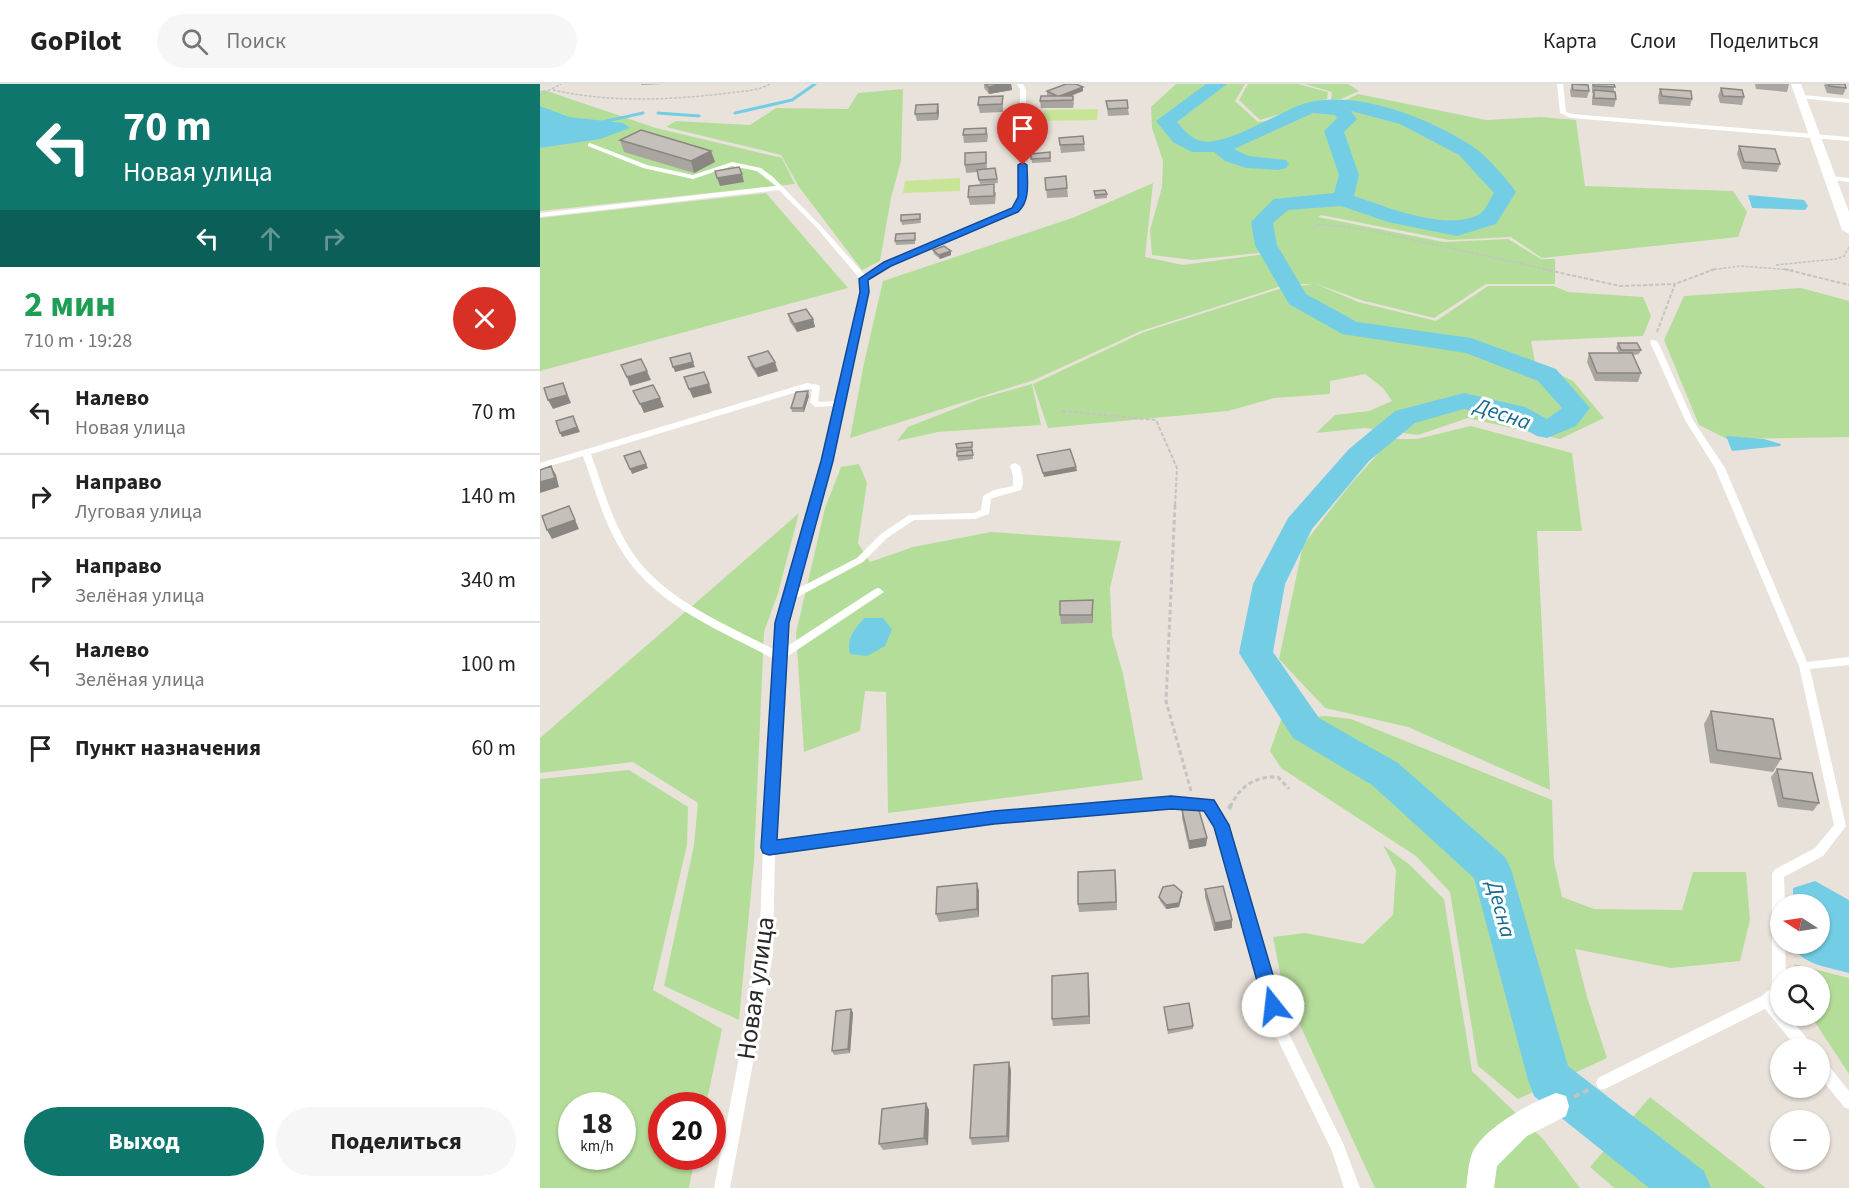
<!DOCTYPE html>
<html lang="ru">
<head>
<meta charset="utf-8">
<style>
  body { margin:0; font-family:"Source Sans 3",sans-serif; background:#f6f6f6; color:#222; height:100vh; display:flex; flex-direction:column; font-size:22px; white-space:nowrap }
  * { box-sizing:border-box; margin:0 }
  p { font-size:20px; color:#767676 }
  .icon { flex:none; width:33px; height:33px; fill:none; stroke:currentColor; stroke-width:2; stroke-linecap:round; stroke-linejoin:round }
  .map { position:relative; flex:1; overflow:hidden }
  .sheet { display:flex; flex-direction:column; background:#fff; width:540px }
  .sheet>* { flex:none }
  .top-card { background:#0f766e; color:#fff; overflow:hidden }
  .needle { width:39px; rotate:282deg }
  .buttons { position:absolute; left:1230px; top:810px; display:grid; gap:12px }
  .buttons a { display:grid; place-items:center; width:60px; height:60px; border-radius:50%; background:#fff; box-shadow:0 2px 4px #0004; font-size:30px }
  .speed { position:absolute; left:18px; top:1008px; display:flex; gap:12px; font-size:30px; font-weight:700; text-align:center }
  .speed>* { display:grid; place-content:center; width:78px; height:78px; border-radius:50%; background:#fff; box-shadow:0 2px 4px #0004; line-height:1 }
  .speed small { font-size:15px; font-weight:400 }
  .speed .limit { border:9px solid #d22; background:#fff; color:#111 }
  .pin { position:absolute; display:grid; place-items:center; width:51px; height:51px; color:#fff; margin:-62px -26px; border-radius:50% 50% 50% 0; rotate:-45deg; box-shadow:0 0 6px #0007 }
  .pin .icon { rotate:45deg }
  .me { position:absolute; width:66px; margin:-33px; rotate:344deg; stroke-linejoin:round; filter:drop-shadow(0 0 4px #0008) }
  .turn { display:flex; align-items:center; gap:21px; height:126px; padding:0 24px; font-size:27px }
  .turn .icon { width:78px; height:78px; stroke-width:2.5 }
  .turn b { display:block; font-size:42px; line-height:51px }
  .lanes { display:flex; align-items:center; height:57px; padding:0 24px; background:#0003; justify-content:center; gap:30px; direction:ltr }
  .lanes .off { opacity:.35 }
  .round { display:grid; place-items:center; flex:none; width:63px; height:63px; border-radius:32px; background:#f6f6f6 }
  .overview { display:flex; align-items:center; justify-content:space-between; height:102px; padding:0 24px }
  h1 { font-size:36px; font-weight:700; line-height:45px; color:#1e9e55 }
  .primary-button { display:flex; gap:12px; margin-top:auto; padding:12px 24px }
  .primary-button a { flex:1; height:69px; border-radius:36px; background:#0f766e; color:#fff; font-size:24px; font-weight:700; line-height:69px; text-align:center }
  .primary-button a+a { background:#f6f6f6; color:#222 }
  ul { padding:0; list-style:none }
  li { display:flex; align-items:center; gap:18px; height:84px; padding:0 24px; border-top:2px solid #e0e0e0 }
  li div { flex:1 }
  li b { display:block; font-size:22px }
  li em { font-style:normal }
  header { display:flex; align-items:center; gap:36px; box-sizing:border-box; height:84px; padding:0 30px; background:#fff; border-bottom:2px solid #e0e0e0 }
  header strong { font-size:28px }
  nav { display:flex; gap:33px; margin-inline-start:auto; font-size:21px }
  .search { width:420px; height:54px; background:#f6f6f6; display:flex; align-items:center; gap:15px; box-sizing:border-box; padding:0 21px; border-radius:33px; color:#767676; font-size:22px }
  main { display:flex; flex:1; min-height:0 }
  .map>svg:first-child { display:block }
  .green { fill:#b5dd9a; fill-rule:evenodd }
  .pitch { fill:#c8e496 }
  .water { fill:#73cee5 }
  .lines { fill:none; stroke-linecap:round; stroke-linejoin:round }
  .stream { stroke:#73cee5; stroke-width:3 }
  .river { fill:#73cee5; fill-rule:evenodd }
  .path-far3 { stroke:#c3c3c3; stroke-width:1.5; stroke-dasharray:3 1.5; stroke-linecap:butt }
  .path-far2 { stroke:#c3c3c3; stroke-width:2; stroke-dasharray:4 2; stroke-linecap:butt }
  .path-far1 { stroke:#c3c3c3; stroke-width:3; stroke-dasharray:4.5 3; stroke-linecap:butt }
  .path { stroke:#c3c3c3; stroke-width:4; stroke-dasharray:6 4; stroke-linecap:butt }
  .lane { fill:#fff; fill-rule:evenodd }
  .street { fill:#fff; fill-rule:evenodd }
  .wall { fill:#a9a59f }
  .shaded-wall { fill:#8a8682 }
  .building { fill:#c5c0b9; stroke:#8a8682; stroke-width:1.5 }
  .route { fill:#1a73e8; stroke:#114b97; stroke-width:1.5 }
  .labels { text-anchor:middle; stroke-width:6; stroke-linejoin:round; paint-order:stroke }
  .water-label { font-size:22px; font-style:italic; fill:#166c8e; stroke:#fff }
  .near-street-label { font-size:26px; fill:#282828; stroke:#fff }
</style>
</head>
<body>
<header>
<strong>GoPilot</strong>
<div class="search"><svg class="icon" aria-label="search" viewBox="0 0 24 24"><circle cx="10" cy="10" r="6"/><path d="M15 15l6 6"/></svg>Поиск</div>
<nav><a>Карта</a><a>Слои</a><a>Поделиться</a></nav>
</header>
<main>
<section class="sheet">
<div class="top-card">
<div class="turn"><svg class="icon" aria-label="left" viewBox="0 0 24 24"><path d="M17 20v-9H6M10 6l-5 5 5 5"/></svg><div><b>70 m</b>Новая улица</div></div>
<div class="lanes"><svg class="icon" aria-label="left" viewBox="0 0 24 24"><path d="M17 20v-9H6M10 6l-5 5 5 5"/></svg><svg class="icon off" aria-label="ahead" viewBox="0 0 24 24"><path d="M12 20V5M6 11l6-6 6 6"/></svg><svg class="icon off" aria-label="right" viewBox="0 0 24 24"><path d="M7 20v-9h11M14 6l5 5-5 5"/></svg></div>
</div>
<div class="overview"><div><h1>2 мин</h1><p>710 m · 19:28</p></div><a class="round" style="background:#d93025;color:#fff"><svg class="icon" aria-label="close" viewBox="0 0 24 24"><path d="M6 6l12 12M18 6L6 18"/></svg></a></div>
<ul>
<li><svg class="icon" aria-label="left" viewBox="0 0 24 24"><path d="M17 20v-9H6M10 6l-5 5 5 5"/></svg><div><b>Налево</b><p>Новая улица</p></div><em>70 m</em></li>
<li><svg class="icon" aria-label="right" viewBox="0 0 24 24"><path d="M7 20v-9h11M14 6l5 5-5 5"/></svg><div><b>Направо</b><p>Луговая улица</p></div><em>140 m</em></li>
<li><svg class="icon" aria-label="right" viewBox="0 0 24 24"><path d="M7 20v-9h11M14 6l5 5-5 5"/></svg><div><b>Направо</b><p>Зелёная улица</p></div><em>340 m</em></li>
<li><svg class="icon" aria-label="left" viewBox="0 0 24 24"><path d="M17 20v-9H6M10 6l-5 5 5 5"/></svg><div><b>Налево</b><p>Зелёная улица</p></div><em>100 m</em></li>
<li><svg class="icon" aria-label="arrive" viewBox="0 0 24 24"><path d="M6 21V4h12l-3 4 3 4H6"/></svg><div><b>Пункт назначения</b></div><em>60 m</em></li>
</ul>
<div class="primary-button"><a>Выход</a><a>Поделиться</a></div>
</section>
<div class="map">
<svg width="1309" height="1104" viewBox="0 0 1309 1104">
  <rect width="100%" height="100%" fill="#e9e2da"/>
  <!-- green -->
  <path class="green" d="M636,0H705L695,17L718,38L783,27L818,10L946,36L1000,33L1036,36L1045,102L1193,107L1207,128L1198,153L1002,174L971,153L909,156L781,131L778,133L904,158L968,155L1001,175H1015V200H946L894,234L821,216L774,199L818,218L896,237L948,202H1014L1028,208L1103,213L1111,232L1103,252L991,257L995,278L1033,297L1064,334L1020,355L928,334L878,351L825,344L776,349L795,331L829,327L852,317L843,304L825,290L790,297V310L734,314L688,327L508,344L493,300L604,248L739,205L773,200H756L736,167L653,176L612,171L610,146L622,103L623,77L612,44L611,23Z
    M708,0H758L788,8L787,15C764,21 743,30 720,36L699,16Z
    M765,0H808L819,7L801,15L791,16L792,8Z
    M363,5L361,77L351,114L340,177L322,186L259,103L241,71L126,43L136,37L210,41L236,24L308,25L318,9Z
    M4,6L116,44L242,74L255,100L0,127V7Z
    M613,99L605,173L643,181L725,170L741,202L601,247L494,296L310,354L324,279L343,197L535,133Z
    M226,109L308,204L0,287V134Z
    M1261,204L1309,217V353L1187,355L1159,341L1124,256L1144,212Z
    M492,300L501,341L398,348L357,357L368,343L442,314Z
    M931,342L1032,369L1042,447H997L1010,706L868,643L785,624L739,575L763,461L809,402L851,355H877Z
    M319,380L327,399L318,459L330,478L373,463L451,448L581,457L570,504L572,551L583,590L603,696L348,729L346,608L325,607L320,647L264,668L256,549L285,424L301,383Z
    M259,429L238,509L224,548L214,777L199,936L124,902L154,761L158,719L93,678L0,689V654Z
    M786,632L811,635L1012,716L1014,777L1022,813L1054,825L1142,826L1153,788H1206L1210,836L1200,877L1131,884L1035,865L1047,913L1067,974L978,1015L938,982L910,808L876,772L741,684L730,667L741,636Z
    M89,686L148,723L147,761L113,906L182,945L166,1021L122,1022V1072L155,1073L149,1104H0V695ZM32,1022H82V1072H32Z
    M843,761L870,781L904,815L932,987L1004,1056L1040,1104H835L743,904L733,853L765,849L823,860L853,831L856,786Z
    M1254,880L1309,894V990L1271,932H1280V892H1258Z
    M1110,1013L1226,1104H1074L1050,1083Z"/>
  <!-- pitch -->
  <path class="pitch" d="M558,25L557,36L502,37L504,26Z
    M420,94V107L363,109L365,97Z"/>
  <!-- water -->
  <path class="water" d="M0,22L29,33L83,39L90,44L60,55L0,64Z
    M1208,111L1264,116L1268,122L1265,126L1212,124Z
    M1186,352L1224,355L1241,360L1240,362L1192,367Z
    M324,534H343L352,545L345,562L327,572L310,570C306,554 315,545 324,534Z
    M1275,797L1309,816V889C1290,883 1259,881 1253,860H1280V820H1253V804Z"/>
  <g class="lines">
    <!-- stream -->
    <path class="stream" d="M118,29L159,32
      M195,29L252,16L275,0
      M62,38L103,29"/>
    <!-- river -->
    <path class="river" d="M666,0H687L637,38C644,46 651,55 662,57C685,63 739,28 763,20C814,4 889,34 932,62C945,70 967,95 976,108L956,140L917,152L848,138L801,122L748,126L733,139L737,161L766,210L817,238L931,254L1016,285L1050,324L1036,342L1007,354L997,352L966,335L924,325L875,339L829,377L772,445L745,500L733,568L779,634L858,679L965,773L971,785L1028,982L1164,1087L1171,1104H1109L994,1012L988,996L934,794L832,701L753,654L699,569L713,500L748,434L809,365L855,327L924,309L985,323L1007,335L1022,324L998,297L926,269L802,250L749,220L715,161L711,138L734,115L794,109L799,91L784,47L797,34L795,31L773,29L694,65L708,72L746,76L749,80L746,84L739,86L706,84L685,77L674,68H652L633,58L616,37ZM811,27L860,40L919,71L954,109C950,115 945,128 938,131C905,147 847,123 814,112L819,91L804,48L817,35Z"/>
    <!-- path-far3 -->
    <path class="path-far3" d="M13,6C72,19 130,16 189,9C203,7 219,7 230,0
      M0,11L21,0
      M773,144L781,140L828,146L1010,186
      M1236,181L1296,175L1304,172L1309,163
      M1170,186L1200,182L1253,186"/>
    <!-- path-far2 -->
    <path class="path-far2" d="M1003,185L1080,202L1135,200
      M1244,185L1309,201
      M1117,248L1135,200L1175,185
      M522,327L616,336L637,384L635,422"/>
    <!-- path-far1 -->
    <path class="path-far1" d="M635,421L626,617L651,707
      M690,723C700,702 715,692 738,693L749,705"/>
    <!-- path -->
    <path class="path" d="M689,725L691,721
      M1034,1013L1050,1005"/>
    <!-- lane -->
    <path class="lane" d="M477,0H483L486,6V113L482,123L470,131L351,182L328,196V208L292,377L257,505L317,474L341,450L369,431L434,429L441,426L443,412L454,406L473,402V392L470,382L472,380L475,379L480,382C482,390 485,398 481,406L453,414L451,415L449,430L435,435L374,436L347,454L323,478L254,515L247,539L246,563L335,505L339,504L344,508L245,574L236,758L454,728L631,713L672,717L687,741L745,942L803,1059L820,1104H804L792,1067L732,944L675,743L665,726L631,723L454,738L235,768L233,870L190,1104H174L219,870L225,710L234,575C178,545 111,520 78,461C62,433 54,402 43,372L0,385V379L267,299L279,301L280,303L278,317L280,318L296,317L320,208V195L276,143L239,106L0,133V129L236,102L217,87L192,82L153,95L103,84L48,62V60L50,59L107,81L153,91L192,78L221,84L233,93L280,141L325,191L345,178L466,129L477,121L480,113V6ZM267,305H272L270,318L275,323L295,322L282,377L237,539L235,566C182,538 118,514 87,460C70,432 62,400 51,370Z
      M1017,0H1023L1026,28L1032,30L1309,53V57L1031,34L1020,29Z
      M1261,11L1309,15V19L1259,14L1258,13Z
      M1289,92L1309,94V98L1287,95V93Z
      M1111,256H1114L1118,258L1153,336L1185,384L1267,578L1309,573V581L1270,585L1306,742L1283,772L1244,793L1245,820H1240V860H1245L1246,892H1240V914L1236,918L1240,923V932H1248L1271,959L1273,964H1257L1225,925L1063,1006L1058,1004L1056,999L1058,994L1222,912L1230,905L1232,897V790L1234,786L1275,764L1294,741L1259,582L1175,384L1145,336L1110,258Z
      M1280,975L1285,977L1309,1007V1025L1304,1023L1280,993Z"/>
    <!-- street -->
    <path class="street" d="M1251,0H1261L1309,128V150L1302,146Z
      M1016,1009L1026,1012L1029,1022L1026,1032L987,1052L957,1082L954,1104H926C928,1092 928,1078 933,1067C947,1042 990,1019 1016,1009Z"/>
  </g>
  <!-- wall -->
  <path class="wall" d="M101,0H124L101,1Z
    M444,0H471L472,6L449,10L444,4Z
    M1032,0L1049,7L1047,14L1031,13L1030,7Z
    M1052,0H1074V7L1076,15L1074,23L1052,21V14L1053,9H1052Z
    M1215,0H1249L1247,8L1216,5Z
    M1285,0H1305L1306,4L1303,11L1287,9L1284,1Z
    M1181,4L1204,13L1202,21L1180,19L1178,12Z
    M1120,5L1152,15L1150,22L1119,20L1118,12Z
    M507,7H543L531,12L534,19L533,24H501L500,17L509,12L507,11Z
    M463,12V28L440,29L438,21Z
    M566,17L588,24L589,31L568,32Z
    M399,27L398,36L377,37L375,30Z
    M446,44L448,52L447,58L424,59L423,51Z
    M519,54L544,60L545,67L521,69Z
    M80,56L171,67L175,78L154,89L84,68Z
    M1199,62L1240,80L1237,88L1202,85L1197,70Z
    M446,68L447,85L455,84L458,99L440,100L437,88L426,89L425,81Z
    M510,68L511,78L492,79L491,70Z
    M526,92L528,113L507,114L505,94Z
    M554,107L567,110V114L555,115Z
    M456,108L455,120L430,121L428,113Z
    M380,130L381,139L362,141L361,137Z
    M375,149V160L356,161L355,157Z
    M393,166L411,167V171L400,175L394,170Z
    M248,230L273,235L275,243L257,248L250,238Z
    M1078,259L1101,266L1099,270L1093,271L1101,289L1098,298L1055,297L1047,278L1049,269H1079L1076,264Z
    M208,273L238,287L218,293L211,282Z
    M269,312L264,328H252L251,324Z
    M432,358L433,375L418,377L416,360Z
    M553,516V539L521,540L520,531Z
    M1171,627L1241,675L1233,688L1170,679L1164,640Z
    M1237,685L1279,719L1273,727L1238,723L1231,693Z
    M642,726L667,754L666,762L649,765L642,734Z
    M576,794L577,826L539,828L538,820Z
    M437,799L439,807V833L399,838L396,830Z
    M665,805L692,844L674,847L665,813Z
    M642,812L639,823L626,825L620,817L619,813Z
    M549,897L550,940L513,942L512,935Z
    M624,923L653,942V945L628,950Z
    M311,925L313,929L310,969L294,971L292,967Z
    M471,986L469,1058L432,1061L430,1054Z
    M389,1026L388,1061L343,1066L339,1060Z"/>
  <!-- shaded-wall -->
  <path class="shaded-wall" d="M464,0H471L472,6L449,10L448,3Z
    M543,3V7L519,16L518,12Z
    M398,20L399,27L398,36L397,29Z
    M171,67L175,78L154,89L151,77Z
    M202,90L204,98L180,102L177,94Z
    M411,167V171L400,175L399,171Z
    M273,235L275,243L257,248L254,240Z
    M153,278L155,283L135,288L133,283Z
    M235,278L238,287L218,293L215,285Z
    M107,287L111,296L90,302L87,293Z
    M23,299L31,319L13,325L8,316Z
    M169,300L172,309L153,314L149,305Z
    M268,307L269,312L264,328L263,324Z
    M120,314L124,323L104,329L100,320Z
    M33,332L40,348L22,353L20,349Z
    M106,380L108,384L92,390L90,385Z
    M11,382L16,391L19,403L0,409V398Z
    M536,383L537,387L504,393L503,389Z
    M29,422L39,445L12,455L7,446Z
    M553,516V539L552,531Z
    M667,754L666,762L649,765V757Z
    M437,799L439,807V833L437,825Z
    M642,808V812L639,823L626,825V821Z
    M692,836V844L674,847L675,839Z
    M548,889L549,897L550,940L549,932Z
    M311,925L313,929L310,969L308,965Z
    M469,978L471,986L469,1058L467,1052Z
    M386,1019L389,1026L388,1061L384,1054Z"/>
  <!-- building -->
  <path class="building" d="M446,0H464L448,3Z
    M526,0H536L543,3L520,12H517L507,7Z
    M1032,0L1048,1L1049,7L1033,6Z
    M1053,0H1074L1075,3L1054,2Z
    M1289,0H1305L1306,4L1289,2Z
    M1181,4L1202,6L1204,13L1183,12Z
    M1120,5L1151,7L1152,15L1122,12Z
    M1054,6L1075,8L1076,15L1054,14Z
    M463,12L462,20L438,21L439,13Z
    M501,12H533V16L500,17Z
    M587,16L588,24L568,25L566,17Z
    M398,20L397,29L375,30L376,21Z
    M446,44V50L423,51L424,45Z
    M101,46L171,67L151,77L80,56Z
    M543,52L544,60L520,61L519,54Z
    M1199,62L1235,65L1240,80L1204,78Z
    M446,68V79L425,81V69Z
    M510,68V74L491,75V70Z
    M199,83L202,90L177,94L175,87Z
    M455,84L457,95L439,96L437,86Z
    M526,92L527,104L506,106L505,94Z
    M454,100V112L428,113L429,102Z
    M565,106L567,110L555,111L554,107Z
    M380,130V135L361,137V131Z
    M375,149V156L355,157L356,150Z
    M404,162L411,167L399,171L393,166Z
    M266,225L273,235L254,240L248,230Z
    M1078,259H1097L1101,266H1081Z
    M228,267L235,278L215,285L208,273Z
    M150,269L153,278L133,283L130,274Z
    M1049,269H1092L1101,289H1057Z
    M101,275L107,287L87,293L81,281Z
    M164,288L169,300L149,305L144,293Z
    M23,299L27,311L8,316L4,304Z
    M113,301L120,314L100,320L93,307Z
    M268,307L263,324H251L256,308Z
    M33,332L37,343L20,349L16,337Z
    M432,358V363L417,364L416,360Z
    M530,365L536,383L503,389L497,371Z
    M432,366L433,371L417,372V368Z
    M100,367L106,380L90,385L84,372Z
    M11,382L15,394L0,398V386Z
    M29,422L35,436L7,446L2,432Z
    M553,516L552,531H520V517Z
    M1171,627L1233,635L1241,675L1177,666Z
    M1237,685L1272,689L1279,719L1243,714Z
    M658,723L667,754L649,757L642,726Z
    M575,786L576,818L538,820V788Z
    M437,799V825L396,830L397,803Z
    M634,801L642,808L639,819L626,821L619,813L623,803Z
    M683,802L692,836L675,839L665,805Z
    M548,889L549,932L512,935V892Z
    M649,919L653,942L628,946L624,923Z
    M311,925L308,965L292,967L296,927Z
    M469,978L467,1052L430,1054L434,981Z
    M386,1019L384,1054L339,1060L342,1025Z"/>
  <!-- route -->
  <path class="route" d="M483,78L487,81C487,97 491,116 478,128L351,182L328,196L329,208L293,377L249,539L237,756L454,727L631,712L674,716L689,741L742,922L739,928L733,930L726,928L724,922L674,743L664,727L631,725L454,740L229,771L223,769L221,764L235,539L281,377L320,208L319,195L344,178L472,124L478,113V81Z"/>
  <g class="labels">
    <!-- water labels -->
    <g class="water-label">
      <text transform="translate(963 329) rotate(19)" y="8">Десна</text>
      <text transform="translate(962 825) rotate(75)" y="8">Десна</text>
    </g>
    <!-- near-street labels -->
    <g class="near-street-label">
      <text transform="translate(215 904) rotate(-82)" y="9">Новая улица</text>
    </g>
  </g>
</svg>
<div class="buttons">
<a><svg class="needle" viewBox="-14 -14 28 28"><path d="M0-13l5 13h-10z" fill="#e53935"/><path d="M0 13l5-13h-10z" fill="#767676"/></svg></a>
<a><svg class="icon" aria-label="search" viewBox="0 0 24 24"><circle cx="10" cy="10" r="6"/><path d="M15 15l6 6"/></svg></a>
<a>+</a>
<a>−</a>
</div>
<div class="speed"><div>18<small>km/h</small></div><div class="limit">20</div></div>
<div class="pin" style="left:483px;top:81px;background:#d93025"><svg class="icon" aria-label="arrive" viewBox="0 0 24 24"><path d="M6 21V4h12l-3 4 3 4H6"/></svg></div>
<svg class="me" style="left:733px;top:922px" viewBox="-20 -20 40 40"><circle r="19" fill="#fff"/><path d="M0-13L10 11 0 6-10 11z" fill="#1a73e8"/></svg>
</div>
</main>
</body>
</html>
